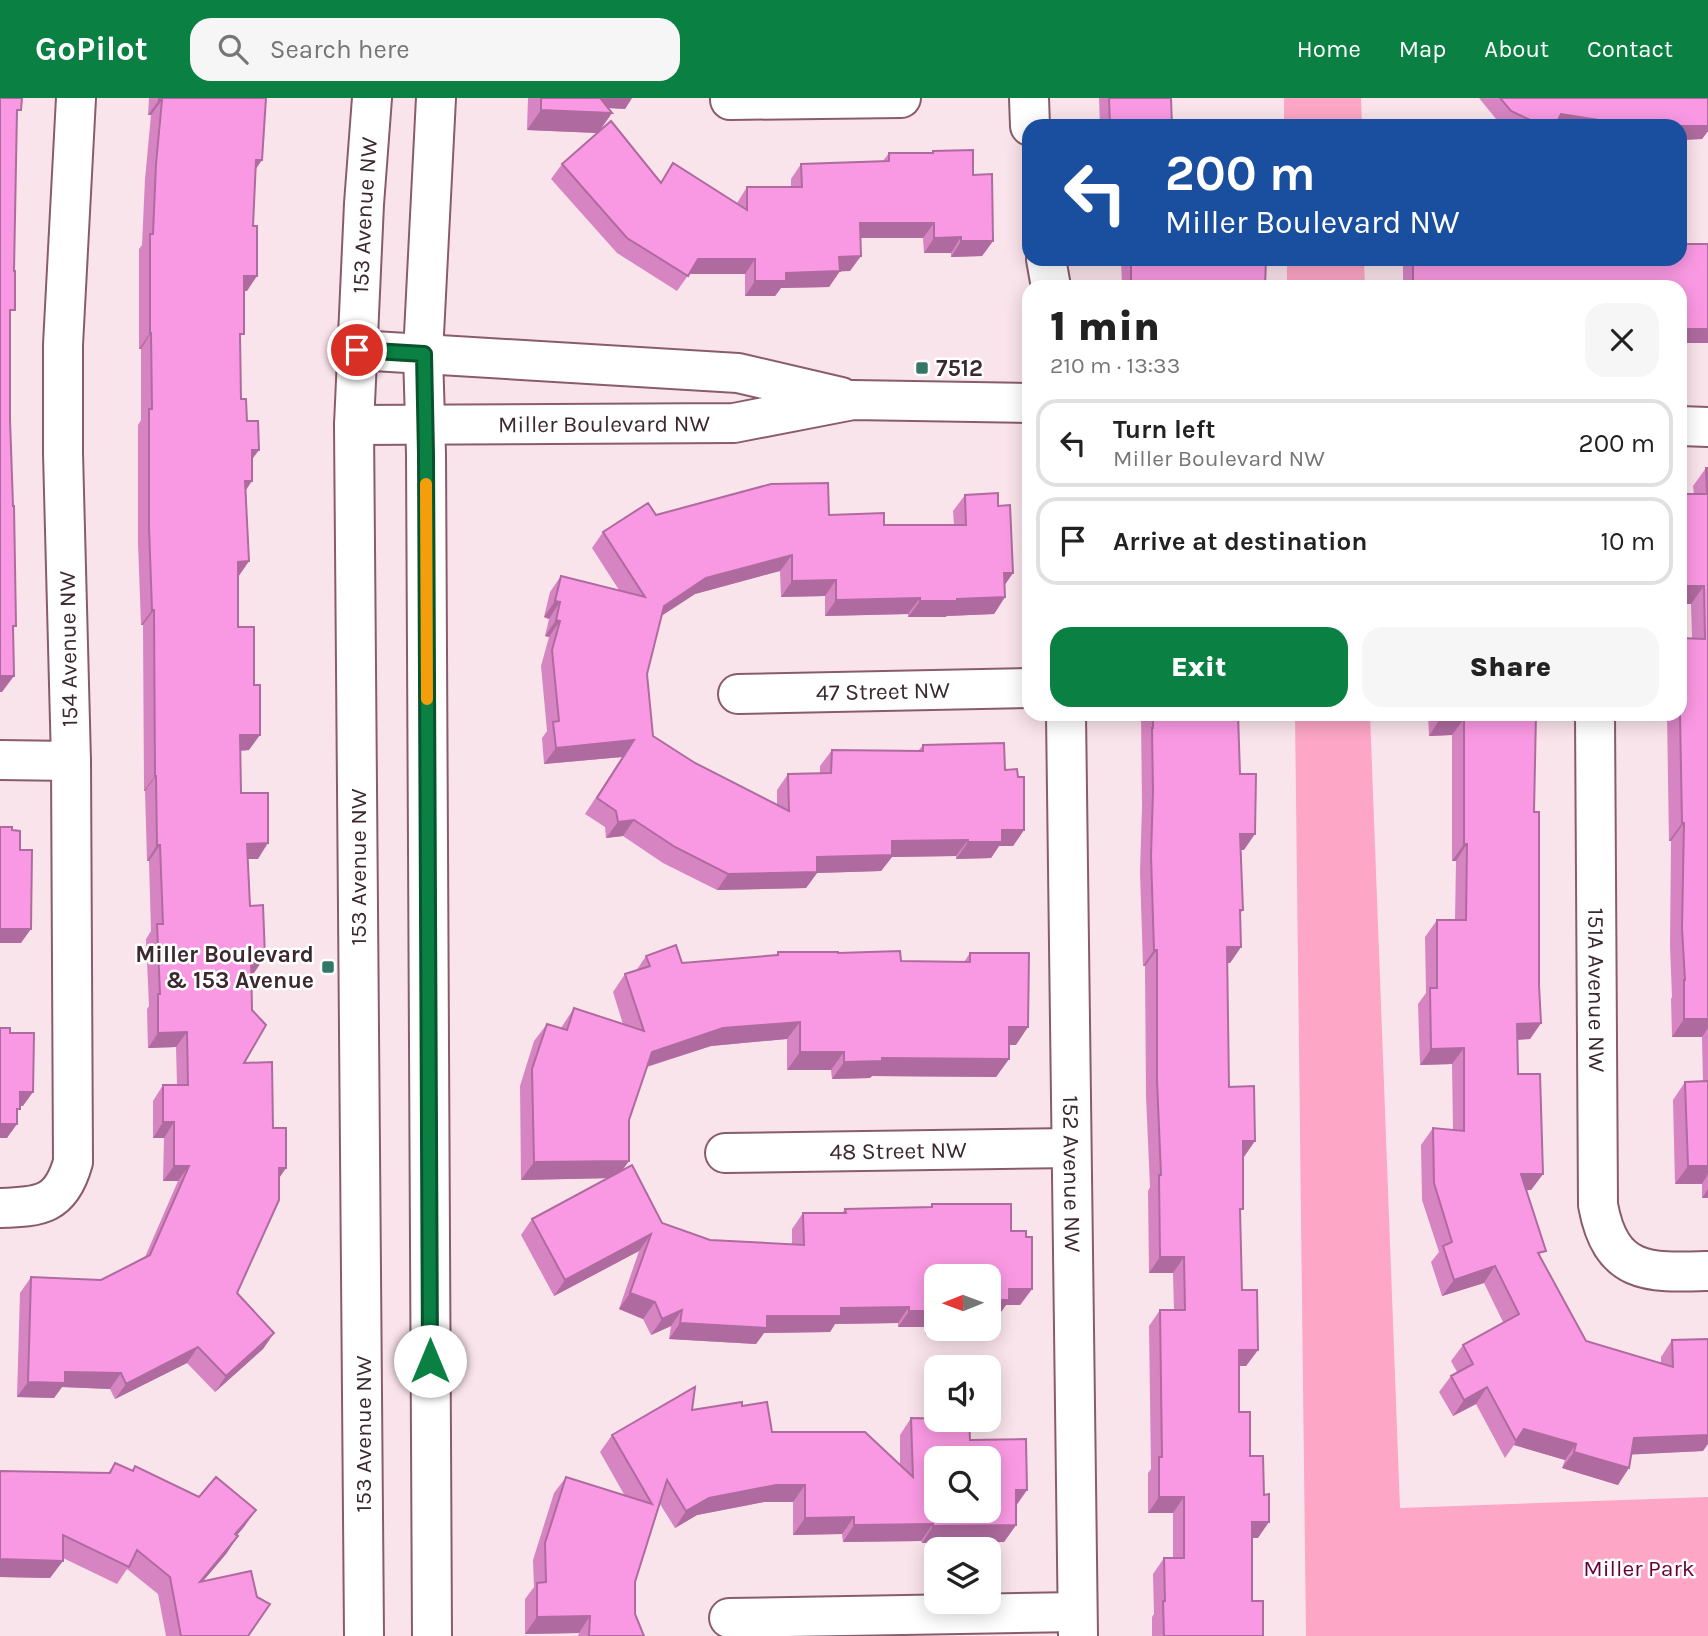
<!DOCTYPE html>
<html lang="en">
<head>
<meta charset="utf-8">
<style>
  body { margin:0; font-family:Karla,sans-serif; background:#f6f6f6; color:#222; height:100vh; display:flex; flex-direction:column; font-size:26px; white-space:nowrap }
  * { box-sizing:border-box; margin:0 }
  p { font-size:23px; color:#767676 }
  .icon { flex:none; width:38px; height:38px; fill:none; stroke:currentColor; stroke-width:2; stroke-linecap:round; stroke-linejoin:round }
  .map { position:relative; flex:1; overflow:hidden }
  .panel { position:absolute; left:1022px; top:182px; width:665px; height:441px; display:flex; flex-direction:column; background:#fff; border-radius:21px; box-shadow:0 4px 18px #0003 }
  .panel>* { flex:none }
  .banner { position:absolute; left:1022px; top:21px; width:665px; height:147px; border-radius:21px; box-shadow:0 4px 18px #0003; background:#1a4fa0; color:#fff; overflow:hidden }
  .needle { width:46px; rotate:269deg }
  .controls { position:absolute; left:924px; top:1166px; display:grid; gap:14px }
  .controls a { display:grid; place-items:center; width:77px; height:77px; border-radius:14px; background:#fff; box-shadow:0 4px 18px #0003; font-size:35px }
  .pin { position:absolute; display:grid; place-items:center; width:60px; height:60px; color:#fff; margin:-30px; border:4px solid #fff; border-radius:50%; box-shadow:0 2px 7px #0007 }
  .me { position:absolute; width:77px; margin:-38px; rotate:0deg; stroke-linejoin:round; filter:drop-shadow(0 0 5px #0008) }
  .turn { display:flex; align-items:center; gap:24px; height:147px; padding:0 28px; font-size:32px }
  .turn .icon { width:91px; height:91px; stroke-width:2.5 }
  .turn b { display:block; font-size:49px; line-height:60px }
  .round { display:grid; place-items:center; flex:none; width:74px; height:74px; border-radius:21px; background:#f6f6f6 }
  .overview { display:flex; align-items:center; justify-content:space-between; height:119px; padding:0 28px }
  h1 { font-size:42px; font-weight:800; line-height:52px }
  .primary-button { display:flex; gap:14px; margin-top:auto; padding:14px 28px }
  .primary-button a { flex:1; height:80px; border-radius:21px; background:#0b8043; color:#fff; font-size:28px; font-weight:800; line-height:80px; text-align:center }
  .primary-button a+a { background:#f6f6f6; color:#222 }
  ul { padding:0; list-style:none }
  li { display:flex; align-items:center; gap:21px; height:88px; margin:0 14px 10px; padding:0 14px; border:4px solid #e0e0e0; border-radius:21px }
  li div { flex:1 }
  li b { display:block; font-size:26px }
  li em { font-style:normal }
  header { display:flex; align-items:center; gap:42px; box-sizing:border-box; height:98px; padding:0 35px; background:#0b8043; color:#fff }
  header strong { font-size:33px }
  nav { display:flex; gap:38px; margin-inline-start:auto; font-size:24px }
  .search { width:490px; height:63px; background:#f6f6f6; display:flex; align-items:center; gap:18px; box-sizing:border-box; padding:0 24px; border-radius:21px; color:#767676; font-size:26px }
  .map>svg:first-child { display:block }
  .green { fill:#fda6c6 }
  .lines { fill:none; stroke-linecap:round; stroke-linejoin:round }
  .street-casing { stroke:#895c6c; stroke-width:42 }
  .secondary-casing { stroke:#895c6c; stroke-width:42 }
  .street { stroke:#fff; stroke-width:38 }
  .secondary { stroke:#fff; stroke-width:38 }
  .wall { fill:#d784c3 }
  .shaded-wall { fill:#af6b9f }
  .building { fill:#fa99e3; stroke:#af6b9f; stroke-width:2; fill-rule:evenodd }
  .route-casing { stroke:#07532c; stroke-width:18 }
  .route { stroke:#0b8043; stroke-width:12 }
  .slow { stroke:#f59e0b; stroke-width:12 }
  .poi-dot { fill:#347667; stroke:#fff; stroke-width:2.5 }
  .labels { text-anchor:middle; stroke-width:5; stroke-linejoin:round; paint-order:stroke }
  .street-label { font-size:23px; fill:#3c2930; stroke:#fff }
  .poi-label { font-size:23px; font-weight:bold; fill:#3c2930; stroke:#fff; text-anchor:start }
  .park-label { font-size:23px; fill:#6a003a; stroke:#fff }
</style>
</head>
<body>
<header>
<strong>GoPilot</strong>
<div class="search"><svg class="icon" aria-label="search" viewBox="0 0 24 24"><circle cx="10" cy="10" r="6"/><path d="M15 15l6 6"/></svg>Search here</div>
<nav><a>Home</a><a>Map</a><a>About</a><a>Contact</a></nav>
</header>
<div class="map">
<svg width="1708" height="1538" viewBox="0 0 1708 1538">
  <rect width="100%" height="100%" fill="#fae4eb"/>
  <!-- green -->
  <path class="green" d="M1284,0H1361L1362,28H1284Z
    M1287,161H1364L1365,189H1287Z
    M1295,616H1370L1400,1410L1708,1399V1538H1306Z"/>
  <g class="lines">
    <defs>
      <g id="street">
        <path d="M1029,0L1030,28"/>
        <path d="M730,2L901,0"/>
        <path d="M1046,161L1051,189"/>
        <path id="s1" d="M738,596L1029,590"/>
        <path id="s2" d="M1066,616L1078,1538"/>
        <path id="s3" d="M1595,616L1598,1107C1611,1177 1648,1175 1708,1173"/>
        <path d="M0,662L71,663"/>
        <path id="s4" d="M725,1055L1071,1050"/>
        <path d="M0,1110C41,1109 61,1107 73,1064L71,663L63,355V247L76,0"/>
        <path d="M729,1520L1077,1514"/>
      </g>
      <g id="secondary">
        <path d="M357,252L738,275L841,299"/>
        <path id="s5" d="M354,327L734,325L853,302L1029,305"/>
        <path d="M1680,328L1708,329"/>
        <path id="s6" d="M364,1538L354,327L364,106L372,0"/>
        <path d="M432,1538L426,356L423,256L436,0"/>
      </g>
    </defs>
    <!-- street casing -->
    <use href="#street" class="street-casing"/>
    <!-- secondary casing -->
    <use href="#secondary" class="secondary-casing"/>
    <!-- street -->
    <use href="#street" class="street"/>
    <!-- secondary -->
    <use href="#secondary" class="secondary"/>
  </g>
  <!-- wall -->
  <path class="wall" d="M149,0H266L255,72L247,193H244L240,242L241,301L247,323L252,361L246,392L249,463L238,479V529L249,652L241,653V695L258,761H248L254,875H251L244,965L273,1030L286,1070L279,1080L237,1195L274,1235L263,1251L215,1294L187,1265L115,1301L110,1291L62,1289L54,1300L17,1299L20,1195L31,1179L101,1182L145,1159L178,1083H163L164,1040H153V1003L163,987H177L176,949L148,950L147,911L149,908L146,841L151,833L149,763H147L145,693H144L143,527H141L138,445V327L141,322V251H139V151L142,147L145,81L151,17H148Z
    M528,0H632L625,11L608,10L612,15L599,33L661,84L673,65L737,105L747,89H791V81L801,66L883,63L889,55H932L933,53L973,77L993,143L982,158L951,159V155H924L923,140H860L850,173H840L829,189L781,190L775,198H745V176H689L677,193L617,155L551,81L562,66L597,35L527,32Z
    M1099,0H1171L1172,28H1100Z
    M1479,0H1708V33L1702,41L1680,42V28H1504L1501,27Z
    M1121,161H1266L1265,189H1122Z
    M1403,161H1680V189H1403Z
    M1706,370H1708V1100H1702V1086H1675L1673,1002L1685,984L1703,983L1702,939H1672L1671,901L1672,899L1670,848L1671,743H1669L1667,616H1680L1692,540L1691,506H1680V396H1694L1693,388Z
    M965,397L998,408L1013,475L1005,486V499L994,516L947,518L945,519H908V516L825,518V498L781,499L780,473L695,496L661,518L647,576L653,638L695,665L777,707V692L788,676H820V668L832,652L918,653L923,647L1005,672L1018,679L1024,732L1013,748H999L991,760L956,761V758L892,759L881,773L817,775L806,790L717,792L663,765L623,738L606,740L605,729L585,716L622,659L544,666L542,640L547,633L541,568L549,539L545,538L549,521L544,519L550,494L561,478L619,492L592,450L603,434L656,417H829L884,427H954L953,413Z
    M1141,616H1238L1240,676L1244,752H1241L1243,812L1240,816L1241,849L1230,865H1227L1229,989L1244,1059H1243L1240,1114L1242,1192L1258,1252L1246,1268H1239V1314L1250,1358L1258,1440H1252V1503L1263,1538H1152V1519L1154,1516L1153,1476L1164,1460H1173V1415H1148V1375L1151,1371L1149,1228L1160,1212H1174L1173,1175H1149L1148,1093L1150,1089L1146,998L1145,868H1143L1140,774L1142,709Z
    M1428,616H1536L1534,714L1539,887L1541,925L1530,941L1517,942L1518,976L1543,1076L1531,1092H1526L1541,1160L1586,1243L1661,1265V1259L1672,1242L1703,1353L1632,1356L1618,1387L1562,1370L1565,1362L1514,1347L1505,1360L1476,1306L1453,1318L1439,1294L1451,1278L1457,1274L1451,1263L1463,1247L1503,1224L1484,1185L1442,1198L1431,1164L1439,1154L1422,1102L1421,1047L1433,1030L1453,1032L1452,966L1420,967L1418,906L1426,895L1425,839L1437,822H1455L1456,763H1452V637L1429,638Z
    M778,854L838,855L901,863L964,864L970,855L1016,947H1009V961L996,979L872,978L870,980L832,981L831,972H787V941L711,948L647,969L629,1022L622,1072L662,1125L710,1142L792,1146V1131L803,1115H842L845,1111L930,1109L932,1106L1011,1133L1032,1191L1020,1207H1006L998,1218H989V1178H936V1230L957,1236H925L926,1229H898V1225L835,1226L830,1234L764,1235L756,1246L669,1241L671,1228L651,1237L643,1221L619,1211L639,1153L554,1198L521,1137L532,1121L608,1080L521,1082L520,988L534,943L547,926L561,930L574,910L623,926L613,894L625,876L636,873L646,858L682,865L776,857Z
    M742,1308L772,1334L900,1367V1337L911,1320L970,1342L1027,1392L1016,1408V1427L1004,1444L922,1445L921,1443L843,1444L842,1436L793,1437V1404H764L697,1417L675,1430L660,1406L635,1484V1516L644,1538H578L579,1535L525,1536V1501L534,1489L533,1462L554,1395L566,1379L625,1398L600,1354L612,1337L692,1312Z
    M115,1365L132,1373L135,1368L199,1399L256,1412L237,1437L238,1438L226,1456L203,1483L248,1538H166L158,1496L127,1471L117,1486L63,1460L50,1480L0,1479V1373L108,1375Z"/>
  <!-- shaded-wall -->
  <path class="shaded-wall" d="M582,0H632L625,11L576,8Z
    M159,2H162L151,17H148Z
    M541,12L612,15L598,35L527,32Z
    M1561,16L1637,28H1552Z
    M1708,21V33L1702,41L1680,42V28Z
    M256,62H262L251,78Z
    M860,125H934L923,140H849Z
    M961,139L951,155H924L934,140Z
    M961,143H993L982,158L951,159Z
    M861,158L850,173L828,174L839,159Z
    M698,161H755L745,176H688Z
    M840,173L829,189L781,190L775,198H745L755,183L786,175Z
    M244,178H257L247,193H234Z
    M1680,231H1708V245H1680Z
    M150,235H151L141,251H139Z
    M252,352H259L248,367Z
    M245,383H252L242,398Z
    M792,457L780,473L695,496L652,524L664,508L706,480Z
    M249,463L238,479V464Z
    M1004,475H1013L1002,491Z
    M836,482L825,498L781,499L792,483Z
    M1681,488H1704L1691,506H1680Z
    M1005,499L994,516L947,518L945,519H908L920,503Z
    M920,500L908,516L825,518L836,502Z
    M555,503L560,504L549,521L544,519Z
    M152,512H154L143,527H141Z
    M556,522L560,523L549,539L545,538Z
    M0,578H14L2,594H0Z
    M1440,621H1464L1452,637L1429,638Z
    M240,637H260L249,652L229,653Z
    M634,642L622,659L544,666L556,650Z
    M155,678H156L145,693H144Z
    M634,722L623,738L606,740L618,724Z
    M1682,725H1684L1671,743H1669Z
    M1002,732H1024L1013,748H999L991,760L956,761L968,744Z
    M1240,736H1255L1244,752H1229Z
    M968,742L956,758L892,759L881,773L817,775L806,790L717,792L728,776L817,759L892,743Z
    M268,745L258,761H236L247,746Z
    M1464,746H1467L1456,763H1452Z
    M157,747H160L149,763H147Z
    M0,831H31L21,845H0Z
    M1227,849H1241L1230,865H1216Z
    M1154,852H1157L1145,868H1143Z
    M265,859L254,875H240L251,860Z
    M1684,921H1708V930L1702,939H1672Z
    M800,924L787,941L711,948L639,971L652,954L723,930Z
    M1541,925L1530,941L1506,942L1517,926Z
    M1009,929H1028L1016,947H996Z
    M187,934L176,949L148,950L158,935Z
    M1464,950L1452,966L1420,967L1431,951Z
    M800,954H844L831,972H787Z
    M882,960L1009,961L996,979L872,978L870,980L832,981L844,964Z
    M20,994H33L23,1008L11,1007Z
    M163,1024H174L164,1040H153Z
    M0,1026H17L7,1040H0Z
    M1243,1043H1255L1244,1059H1232Z
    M629,1063L617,1080L521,1082L534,1064Z
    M174,1068H189L178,1083H163Z
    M1688,1068H1708V1076L1702,1086H1675Z
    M279,1070H286L275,1086Z
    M1521,1076H1543L1531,1092L1510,1093Z
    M1708,1091V1100H1702Z
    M651,1136L639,1153L554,1198L565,1182Z
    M1160,1159H1184L1173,1175H1149Z
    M1495,1168L1484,1185L1442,1198L1454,1182Z
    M1009,1191H1032L1020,1207H1006L998,1218H989V1202Z
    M630,1195L655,1204L643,1221L619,1211Z
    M909,1209L898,1225L835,1226L830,1234L764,1235L756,1246L669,1241L680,1225L767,1218L841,1210Z
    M682,1212L671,1228L651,1237L662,1221Z
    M909,1213H936V1214L926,1229H898Z
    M936,1220V1230H961L957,1236H925Z
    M274,1235L263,1251L215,1294L226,1278Z
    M198,1249L187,1265L115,1301L126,1286Z
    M1239,1252H1258L1246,1268H1228Z
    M65,1274L121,1275L110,1291L62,1289L54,1300L17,1299L28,1284Z
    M1487,1289L1476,1306L1453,1318L1464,1302Z
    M1524,1331L1576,1346L1565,1362L1514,1347Z
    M1708,1335V1346L1703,1353L1623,1357L1634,1340Z
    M1574,1354L1629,1370L1618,1387L1562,1370Z
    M776,1387H805L793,1404H764L697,1417L675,1430L686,1413L709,1400Z
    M1016,1392H1027L1015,1409Z
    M1159,1399H1184L1173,1415H1148Z
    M256,1412L244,1429L223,1454L235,1436Z
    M854,1419L842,1436L793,1437L805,1420Z
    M1252,1424H1269L1258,1440H1240Z
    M933,1426L921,1443L843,1444L854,1427Z
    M1016,1427L1004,1444L922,1445L933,1428Z
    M238,1438L226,1456L188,1501L200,1484Z
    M0,1461L63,1463L50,1480L0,1479Z
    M590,1518L579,1535L525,1536L537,1519Z"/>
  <!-- building -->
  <path class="building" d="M0,0H22L21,12H17L14,173H15V212H10V321L13,408H14L16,528H13L14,578H0Z
    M159,0H266L262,62H256L253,128H257V178H244V236H240L241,301H246L247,323H258L259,352H252V383H245L249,463L238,464V529H254V587H260V637H240L241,695H268V745L247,746L250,808L263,807L265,859L251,860L252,912L266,927L244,965L272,964L273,1030H286V1070H279V1102L237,1195L274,1235L226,1278L198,1249L126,1286L121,1275L65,1274V1285L28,1284L31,1179L101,1182L150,1157L189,1068H174V1024H163V987H188L187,934L158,935V896H160L157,826H163L160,747H157L156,678H155L154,512H152L149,429V311H152L151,235H150V136H153L156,66L162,2H159Z
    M541,0H600L612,15L541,12Z
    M1109,0H1171L1172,28H1110Z
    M1500,0H1708V28H1637L1561,16L1555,28H1543L1511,13Z
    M611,23L661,85L673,65L747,112V89H802L801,66L889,63V55H933V53L973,52V77L992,76L993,143H961V139L934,140V125H860L861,158L839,159L840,173L786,175V183H755V161H698L688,178L627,140L562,66Z
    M1680,146H1708V231H1680V189H1413V161H1680Z
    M1131,161H1266L1265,189H1131Z
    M1706,370H1708V921H1684V882H1685L1682,830L1684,725H1682L1680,616V540L1705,541L1704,488H1681L1680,396H1707Z
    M828,385L829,417L884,415V427H966L965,397L998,395V408L1010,407L1013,475H1004L1005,499L957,501V503H920V500L836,502V482L792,483V457L706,480L664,508L647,576L653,638L695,665L789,713L788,676L831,675L832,652L923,653V647L1004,645L1005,672L1017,671L1018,679H1024V732H1002V744H968V742L892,743V757L817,759V774L728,776L675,749L634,722L618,724L616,713L597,700L634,642L556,650L553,624L559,623L552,552L560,523L556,522L560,504L555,503L561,478L645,499L603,434L648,405L656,417L771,386Z
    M1153,616H1238L1240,676H1256L1255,736H1240L1243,812H1240L1241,849H1227L1229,989L1254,988L1255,1043H1243V1111H1240L1242,1192H1257L1258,1252H1239V1314H1250V1358H1263L1264,1397L1269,1396V1424H1252V1503H1263V1538H1164L1163,1503H1165L1164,1460H1184V1399H1159V1359H1162L1160,1212H1185L1184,1159H1160L1159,1077H1161L1157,982V852H1154L1151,758L1153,693L1152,630H1153Z
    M1440,616H1536L1534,714H1539V887L1541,925L1517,926L1518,976H1540L1543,1076H1521L1546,1153L1538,1155L1586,1243L1673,1269L1672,1242L1708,1241V1337L1634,1340L1629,1370L1574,1354L1576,1346L1524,1331L1516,1343L1487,1289L1464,1302L1451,1278L1473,1266L1463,1247L1519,1216L1495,1168L1454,1182L1443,1148L1452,1144L1434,1085L1433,1030L1464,1033V950L1431,951L1430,890H1437V822H1466L1467,746H1464V621H1440Z
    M0,729H12V732L20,733V752H32L31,831H0Z
    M676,847L682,865L778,857V854H838V855L900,853L901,863L970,864V855H1029L1028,929H1009V961L882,960V963L844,964V954H800V924L723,930L652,954L629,1022V1063L534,1064L532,971L547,926L567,932L574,910L644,933L625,876L650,868L646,858Z
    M0,930H10V935H34L33,994H20V1011H17V1026H0Z
    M1708,983V1068H1688L1685,984Z
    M632,1067L662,1125L710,1142L804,1147L803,1115H846L845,1111L932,1109V1106H1011V1133H1026V1139H1032V1191H1009V1202H989V1178H936V1213H909V1209L841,1210V1218H767V1230L680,1225L682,1212L662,1221L655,1204L630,1195L651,1136L565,1182L532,1121Z
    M695,1289L692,1312L742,1304V1308L767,1304L772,1334H865L913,1379L911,1320L969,1321L970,1342L1026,1341L1027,1392H1016V1427L933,1428V1426L854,1427V1419L805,1420V1387H776L709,1400L686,1413L667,1382L635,1484V1516L644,1538H589L590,1518L537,1519V1485L546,1484L545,1445L566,1379L652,1406L612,1337ZM936,1360H989V1412H936Z
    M115,1365L133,1373L135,1368L199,1399L216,1379L256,1412L235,1436L238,1438L200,1484L251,1473L257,1499L270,1506L248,1538H181L170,1479L137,1452L129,1469L63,1437V1463L0,1461V1373L110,1375Z"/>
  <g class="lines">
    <defs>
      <path id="route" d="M357,252L424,256L426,356L430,1263"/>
    </defs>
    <!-- route casing -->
    <use href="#route" class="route-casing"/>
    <!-- route -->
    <use href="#route" class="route"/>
    <!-- slow -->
    <path class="slow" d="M426,386L427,601"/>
  </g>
  <!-- markers -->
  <g class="poi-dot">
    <rect x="915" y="263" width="14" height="14" rx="3.5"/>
    <rect x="321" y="862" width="14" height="14" rx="3.5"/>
  </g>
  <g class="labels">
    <!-- street labels -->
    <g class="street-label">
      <text dy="8" stroke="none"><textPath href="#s6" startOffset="1421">153 Avenue NW</textPath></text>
      <text dy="8" stroke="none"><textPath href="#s5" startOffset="250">Miller Boulevard NW</textPath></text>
      <text transform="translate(68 551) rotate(-91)" y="8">154 Avenue NW</text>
      <text dy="8" stroke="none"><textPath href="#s1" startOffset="145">47 Street NW</textPath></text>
      <text transform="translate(358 769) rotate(-90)" y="8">153 Avenue NW</text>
      <text dy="8" stroke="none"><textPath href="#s3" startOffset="276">151A Avenue NW</textPath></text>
      <text dy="8" stroke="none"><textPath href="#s4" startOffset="173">48 Street NW</textPath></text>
      <text dy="8" stroke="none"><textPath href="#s2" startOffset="460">152 Avenue NW</textPath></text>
      <text transform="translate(363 1336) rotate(-90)" y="8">153 Avenue NW</text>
    </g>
    <!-- poi labels -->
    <g class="poi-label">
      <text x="936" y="278">7512</text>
      <text x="314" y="864" text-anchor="end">Miller Boulevard<tspan x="314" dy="26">&amp; 153 Avenue</tspan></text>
    </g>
    <!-- park labels -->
    <g class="park-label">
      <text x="1639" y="1478">Miller Park</text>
    </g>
  </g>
</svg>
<div class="controls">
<a><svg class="needle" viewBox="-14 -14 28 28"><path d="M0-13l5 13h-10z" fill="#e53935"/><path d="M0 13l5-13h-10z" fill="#767676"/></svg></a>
<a><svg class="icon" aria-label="sound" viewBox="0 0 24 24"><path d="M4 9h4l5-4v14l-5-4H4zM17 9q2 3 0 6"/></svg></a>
<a><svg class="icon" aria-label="search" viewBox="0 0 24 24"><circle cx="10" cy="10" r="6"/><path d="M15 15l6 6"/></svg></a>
<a><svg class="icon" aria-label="layers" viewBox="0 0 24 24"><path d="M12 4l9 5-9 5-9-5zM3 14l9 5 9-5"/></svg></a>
</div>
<div class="pin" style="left:357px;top:252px;background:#d93025"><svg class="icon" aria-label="arrive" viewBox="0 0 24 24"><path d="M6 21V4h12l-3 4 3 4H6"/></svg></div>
<svg class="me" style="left:430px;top:1263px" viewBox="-20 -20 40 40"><circle r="19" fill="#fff"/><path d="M0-13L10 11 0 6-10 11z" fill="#0b8043"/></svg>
<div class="banner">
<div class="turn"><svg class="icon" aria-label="left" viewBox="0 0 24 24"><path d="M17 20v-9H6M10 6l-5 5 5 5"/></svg><div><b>200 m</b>Miller Boulevard NW</div></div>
</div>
<section class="panel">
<div class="overview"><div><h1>1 min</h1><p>210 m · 13:33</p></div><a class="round"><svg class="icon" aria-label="close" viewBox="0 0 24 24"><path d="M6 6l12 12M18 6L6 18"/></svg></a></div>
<ul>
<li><svg class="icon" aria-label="left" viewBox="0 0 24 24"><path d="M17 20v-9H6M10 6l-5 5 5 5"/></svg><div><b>Turn left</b><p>Miller Boulevard NW</p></div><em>200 m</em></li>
<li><svg class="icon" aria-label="arrive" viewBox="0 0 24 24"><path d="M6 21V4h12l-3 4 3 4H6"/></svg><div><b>Arrive at destination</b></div><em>10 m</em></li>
</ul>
<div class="primary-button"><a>Exit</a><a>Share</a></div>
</section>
</div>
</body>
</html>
